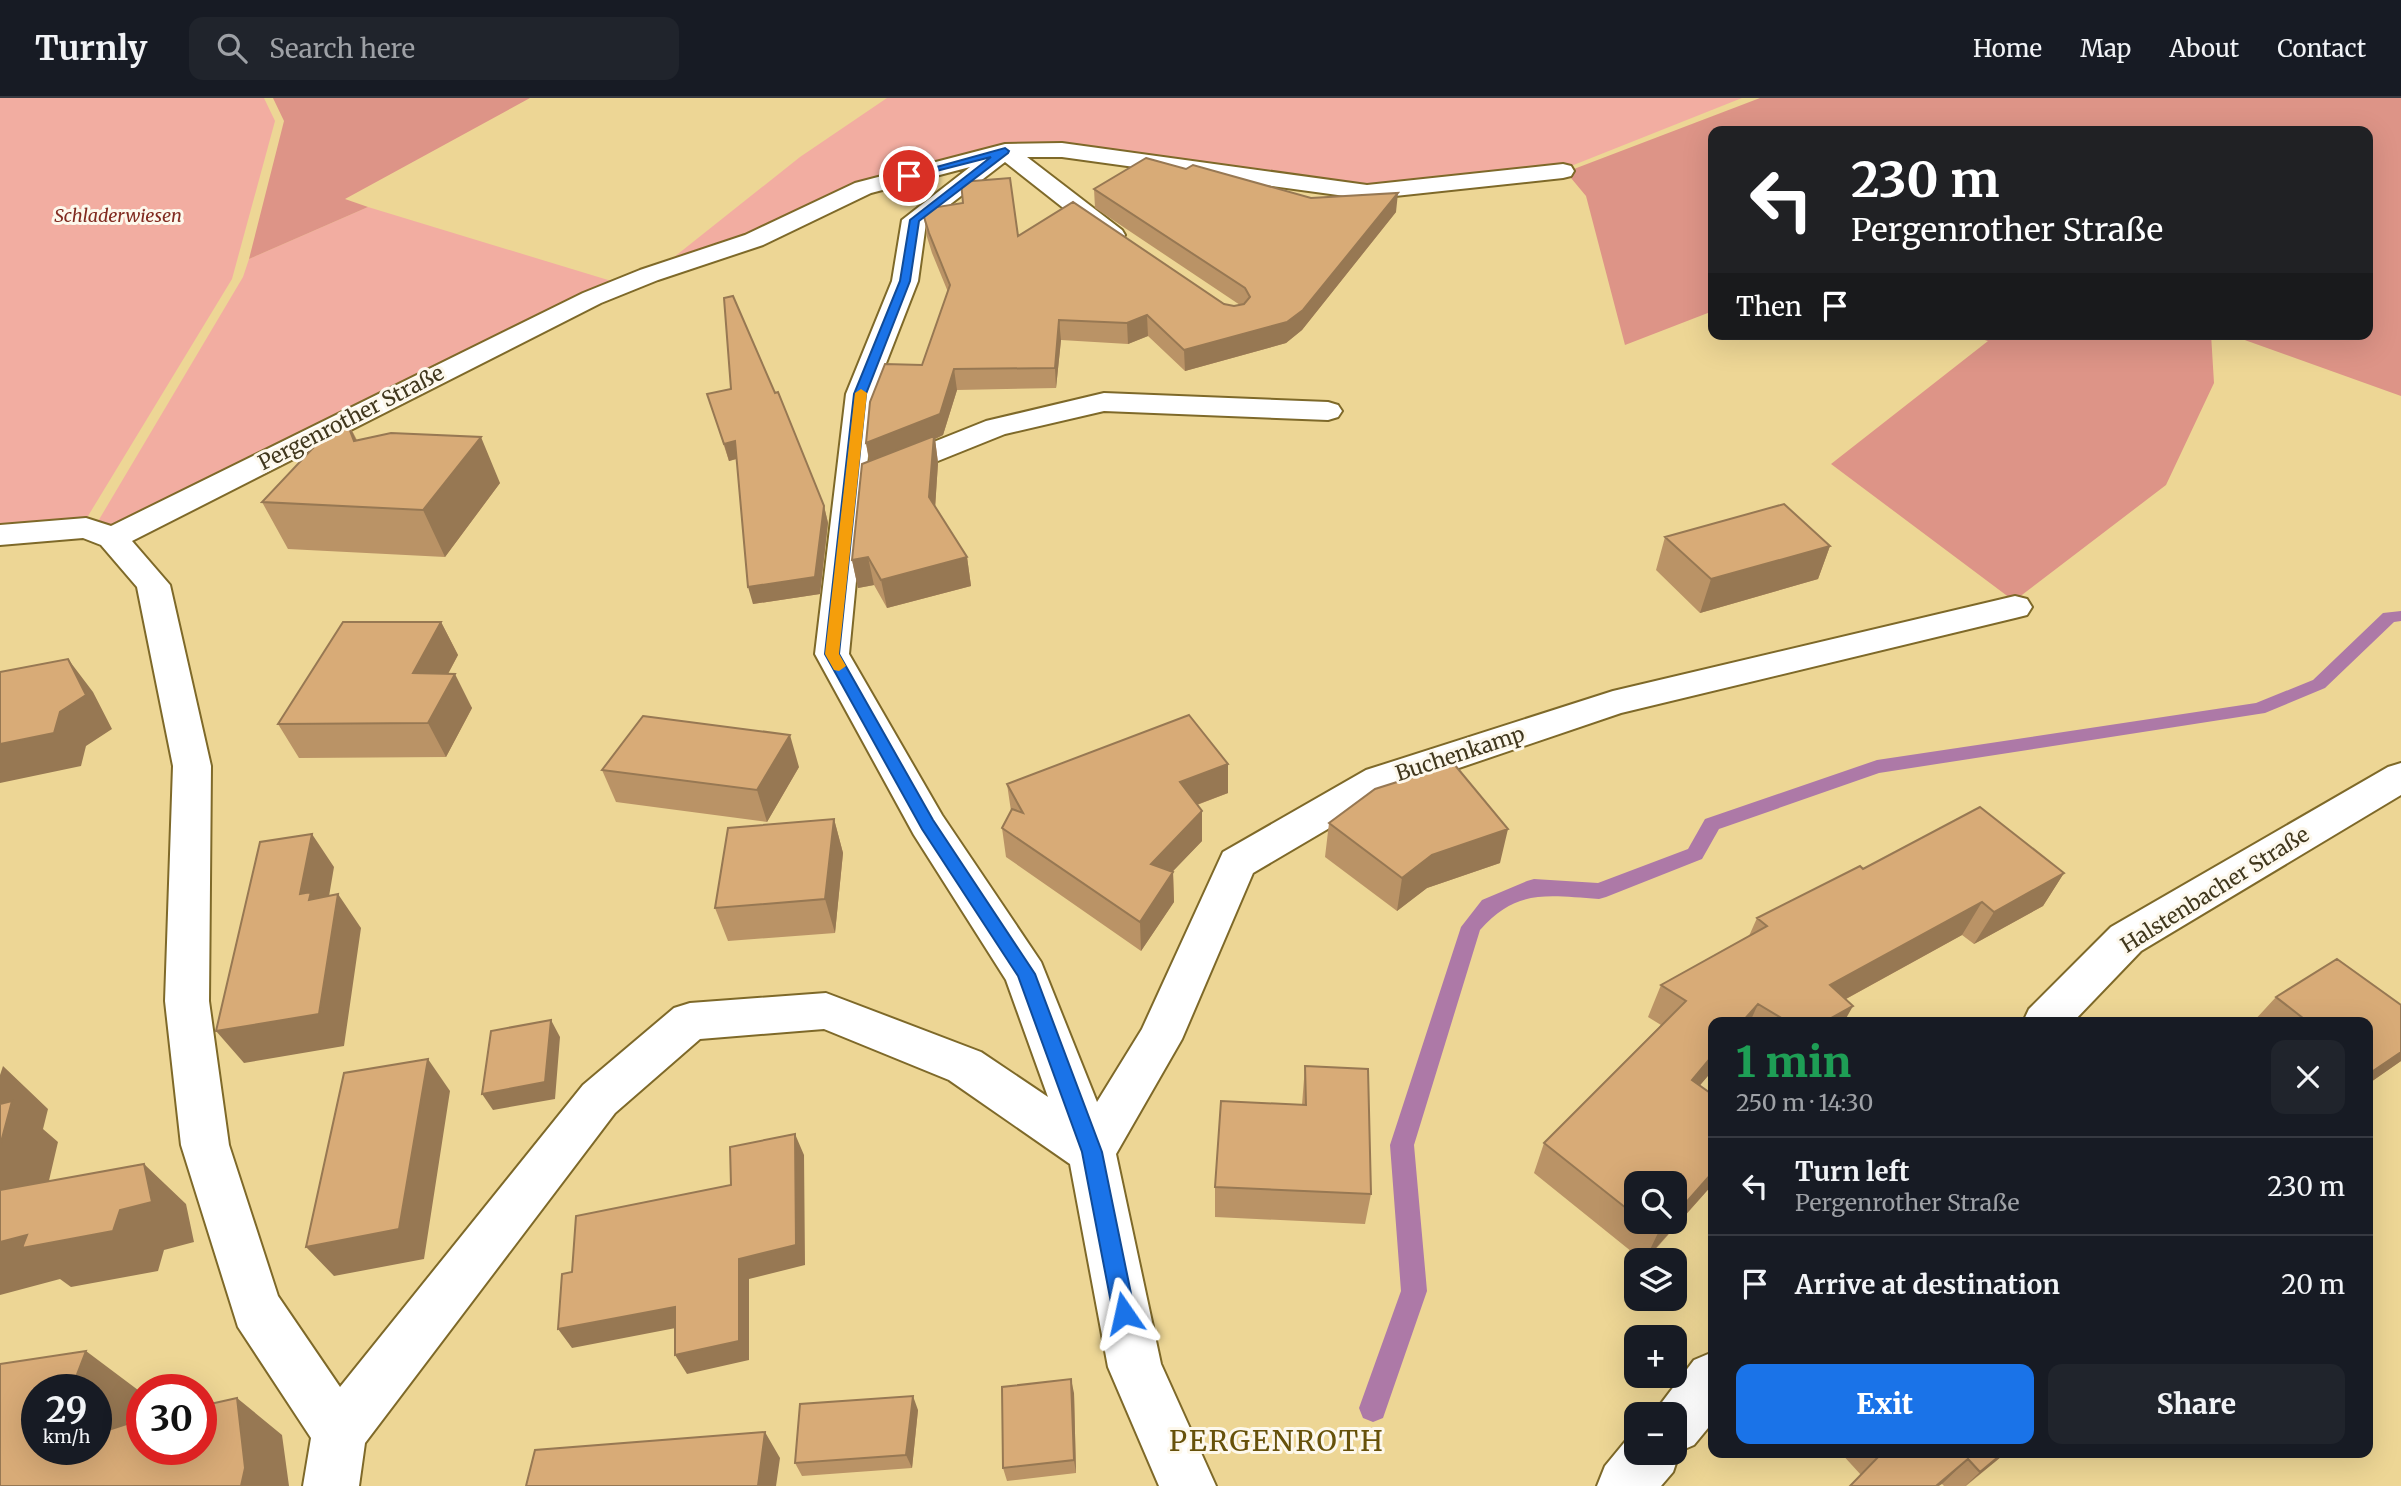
<!DOCTYPE html>
<html lang="en">
<head>
<meta charset="utf-8">
<style>
  body { margin:0; font-family:Merriweather,serif; background:#20242c; color:#f1f3f6; height:100vh; display:flex; flex-direction:column; font-size:26px; white-space:nowrap }
  * { box-sizing:border-box; margin:0 }
  p { font-size:23px; color:#9ea1a6 }
  .icon { flex:none; width:38px; height:38px; fill:none; stroke:currentColor; stroke-width:2; stroke-linecap:round; stroke-linejoin:round }
  .map { position:relative; flex:1; overflow:hidden }
  .side { position:absolute; left:1708px; top:919px; width:665px; height:441px; display:flex; flex-direction:column; background:#171b24; border-radius:14px; box-shadow:0 7px 28px #0002 }
  .side>* { flex:none }
  .guide { position:absolute; left:1708px; top:28px; width:665px; height:214px; border-radius:14px; box-shadow:0 7px 28px #0002; background:#202124; color:#fff; overflow:hidden }
  .fabs { position:absolute; left:1624px; top:1073px; display:grid; gap:14px }
  .fabs a { display:grid; place-items:center; width:63px; height:63px; border-radius:14px; background:#171b24; box-shadow:0 7px 28px #0002; font-size:35px }
  .speed { position:absolute; left:21px; top:1276px; display:flex; gap:14px; font-size:35px; font-weight:700; text-align:center }
  .speed>* { display:grid; place-content:center; width:91px; height:91px; border-radius:50%; background:#171b24; box-shadow:0 7px 28px #0002; line-height:1 }
  .speed small { font-size:18px; font-weight:400 }
  .speed .limit { border:10px solid #d22; background:#fff; color:#111 }
  .pin { position:absolute; display:grid; place-items:center; width:60px; height:60px; color:#fff; margin:-30px; border:4px solid #fff; border-radius:50%; box-shadow:0 2px 7px #0007 }
  .me { position:absolute; width:77px; margin:-38px; rotate:349deg; stroke-linejoin:round; filter:drop-shadow(0 0 5px #0008) }
  .turn { display:flex; align-items:center; gap:24px; height:147px; padding:0 28px; font-size:32px }
  .turn .icon { width:91px; height:91px; stroke-width:2.5 }
  .turn b { display:block; font-size:49px; line-height:60px }
  .then { display:flex; align-items:center; height:66px; padding:0 28px; background:#0003; gap:14px; font-size:26px }
  .round { display:grid; place-items:center; flex:none; width:74px; height:74px; border-radius:14px; background:#20242c }
  .overview { display:flex; align-items:center; justify-content:space-between; height:119px; padding:0 28px }
  h1 { font-size:42px; font-weight:800; line-height:52px; color:#1e9e55 }
  .action { display:flex; gap:14px; margin-top:auto; padding:14px 28px }
  .action a { flex:1; height:80px; border-radius:14px; background:#1a73e8; color:#fff; font-size:28px; font-weight:800; line-height:80px; text-align:center }
  .action a+a { background:#20242c; color:#f1f3f6 }
  ul { padding:0; list-style:none }
  li { display:flex; align-items:center; gap:21px; height:98px; padding:0 28px; border-top:2px solid #363941 }
  li div { flex:1 }
  li b { display:block; font-size:26px }
  li em { font-style:normal }
  header { display:flex; align-items:center; gap:42px; box-sizing:border-box; height:98px; padding:0 35px; background:#171b24; border-bottom:2px solid #363941 }
  header strong { font-size:33px }
  nav { display:flex; gap:38px; margin-inline-start:auto; font-size:24px }
  .search { width:490px; height:63px; background:#20242c; display:flex; align-items:center; gap:18px; box-sizing:border-box; padding:0 24px; border-radius:14px; color:#9ea1a6; font-size:26px }
  .map>svg:first-child { display:block }
  .green { fill:#f2ada1 }
  .forest { fill:#dd9487 }
  .lines { fill:none; stroke-linecap:round; stroke-linejoin:round }
  .stream { fill:#ad79a7; fill-rule:evenodd }
  .minor-casing { stroke:#7e6929; stroke-width:4 }
  .minor { fill:#fff; fill-rule:evenodd }
  .wall { fill:#ba9366; fill-rule:evenodd }
  .shaded-wall { fill:#977853 }
  .building { fill:#d8ab77; stroke:#977853; stroke-width:2 }
  .route { fill:#1a73e8; stroke:#114b97; stroke-width:2 }
  .slow { fill:#f59e0b }
  .labels { text-anchor:middle; stroke-width:6; stroke-linejoin:round; paint-order:stroke }
  .far-park-label { font-size:18px; font-style:italic; fill:#812b20; stroke:#fdf8ec }
  .street-label { font-size:21px; fill:#40371d; stroke:#fdf8ec }
  .near-quarter-label { font-size:28px; letter-spacing:2px; fill:#66510a; stroke:#fdf8ec }
</style>
</head>
<body>
<header>
<strong>Turnly</strong>
<div class="search"><svg class="icon" aria-label="search" viewBox="0 0 24 24"><circle cx="10" cy="10" r="6"/><path d="M15 15l6 6"/></svg>Search here</div>
<nav><a>Home</a><a>Map</a><a>About</a><a>Contact</a></nav>
</header>
<div class="map">
<svg width="2401" height="1388" viewBox="0 0 2401 1388">
  <rect width="100%" height="100%" fill="#edd695"/>
  <!-- green -->
  <path class="green" d="M0,0H264L275,23L232,181L85,423L0,430Z
    M887,0H1742L1561,72L1366,91L1064,50L860,88L752,140L659,171L800,59Z
    M368,109L618,185L118,432L97,425L243,179L249,161Z"/>
  <!-- forest -->
  <path class="forest" d="M273,0H530L345,101L368,109L249,161L284,23Z
    M1760,0H2401V298L2228,236H2368V33H1713V213L1625,247L1586,98L1566,74Z
    M1966,236H2211L2214,285L2166,387L2014,503L1831,366L1988,243Z"/>
  <g class="lines">
    <!-- stream -->
    <path class="stream" d="M2401,513V523L2394,524L2325,590L2265,615L1879,675L1719,731L1702,761L1606,799L1599,801C1548,798 1517,790 1480,832L1414,1047L1427,1193L1383,1320L1373,1324L1363,1320L1359,1310L1401,1193L1390,1047L1461,829L1482,802L1527,783L1534,781L1598,785L1688,751L1705,721L1877,662L2256,605L2313,582L2383,515Z"/>
    <defs>
      <path id="minor" d="M1062,45L1367,87L1563,66L1571,68L1574,73L1571,78L1563,80L1367,101L1062,59H1027L1122,132L1125,137L1122,142L1113,144L1104,142L1005,64L926,125L918,183L874,296L849,556L942,717L1041,864L1097,1004L1142,931L1223,754L1366,672L1613,593L2015,498L2027,501L2032,509L2027,517L2015,520L1621,615L1394,692L1253,775L1182,941L1116,1056L1161,1266L1216,1388H1159L1108,1269L1070,1066L949,982L824,931L700,941L615,1015L365,1345L359,1388H303L311,1340L238,1229L181,1047L165,903L173,668L137,489L101,447L83,440L0,447V427L86,420L111,428L583,195L640,172L745,137L855,85L1005,46ZM970,69L902,122L892,183L846,296L815,556L914,737L1006,882L1048,999L981,954L826,895L690,905L674,910L583,987L340,1289L278,1198L229,1047L209,903L211,668L170,487L132,443L601,205L658,182L763,147L871,95Z
        M1104,295L1328,304L1338,307L1342,313L1338,319L1328,322L1104,313L1005,336L898,379L887,382L876,379L872,373L876,367L986,323Z
        M2401,665V697L2141,853L2073,924H2023L2029,911L2111,829L2388,669Z
        M1713,1254V1324L1694,1347L1680,1353L1673,1374L1661,1388H1597L1605,1368L1633,1334L1636,1333V1354H1675V1316H1653L1694,1262Z"/>
    </defs>
    <!-- minor casing -->
    <use href="#minor" class="minor-casing"/>
    <!-- minor -->
    <use href="#minor" class="minor"/>
  </g>
  <!-- wall -->
  <path class="wall" d="M1186,71L1311,100L1396,114L1302,232L1286,245L1185,273L1148,238L1128,246L1061,242L1056,290L957,292L943,337L935,341L938,365L935,409L967,459L971,488L887,510L874,487L858,490L852,462L869,363L866,345L922,267L948,194L932,155L927,139L924,119L1018,138L1224,206L1234,208L1240,207L1095,110L1094,91Z
    M707,296L824,408L828,425L820,496L753,506L737,361L729,363Z
    M344,317L357,342L500,385L445,459L288,451L262,404Z
    M1665,439L1830,448L1818,481L1700,515L1656,472Z
    M441,524L458,557L448,576L472,610L446,659L299,660L278,626Z
    M799,669L767,724L616,704L602,672Z
    M1007,686L1228,695L1197,707L1202,713V743L1172,774H1173L1174,804L1141,853L1006,759L1002,730L1011,713Z
    M834,721L843,755L835,835L728,843L715,810Z
    M1329,725L1500,765L1427,790L1397,813L1325,759Z
    M1863,771L2064,775L2043,808L1974,846L1962,837L1846,901L1844,924H1713V972L1700,987L1713,1086L1646,1162H1642L1534,1075L1544,1045L1661,927L1648,919L1661,887L1749,838L1757,820ZM1636,1085L1675,1124H1636Z
    M2337,861L2401,907V963L2368,986V924H2253L2276,899Z
    M1305,968L1371,1096L1365,1126L1215,1119V1089L1302,1007Z
    M1074,1295L1076,1375L1007,1383L1003,1370Z
    M918,1312L912,1370L802,1378L795,1365Z
    M1840,1354H2007L1966,1388H1944L1942,1386L1861,1377Z"/>
  <!-- shaded-wall -->
  <path class="shaded-wall" d="M1398,95L1396,114L1302,232L1286,245L1185,273L1184,252Z
    M1147,217L1148,238L1128,246L1127,225Z
    M1059,222L1061,242L1056,290L1055,270Z
    M954,271L957,292L943,337L935,341L938,365L934,427L870,366L866,345Z
    M344,317L366,362L354,343Z
    M481,339L500,385L445,459L423,412Z
    M735,343L739,360L729,363L724,346Z
    M824,408L828,425L820,496L753,506L748,489Z
    M1830,448L1818,481L1700,515L1711,481Z
    M868,459L874,487L858,490L852,462Z
    M967,459L971,488L887,510L881,482Z
    M441,524L458,557L430,609L413,575Z
    M68,561L93,594L112,631L86,648L81,668L0,685V646Z
    M455,576L472,610L446,659L428,625Z
    M790,637L799,669L767,724L757,692Z
    M1228,666V695L1180,713V684Z
    M1202,713V743L1152,795L1151,766Z
    M834,721L843,755L835,835L825,801Z
    M1508,731L1500,765L1427,790L1397,813L1402,780L1432,757Z
    M312,736L334,769L326,816L338,796L361,830L344,948L244,965L216,933L300,796Z
    M1173,774L1174,804L1141,853L1140,824Z
    M2064,775L2043,808L1974,846L1994,814Z
    M1982,804L1962,837L1813,919L1830,887Z
    M1758,906L1750,924H1742Z
    M1853,908L1844,924H1824Z
    M551,922L560,939L555,1001L493,1012L482,996Z
    M2401,954V963L2368,986V978L2373,973Z
    M1713,957V972L1678,1013L1692,982Z
    M428,961L450,993L424,1161L334,1178L306,1149Z
    M3,968L48,1011L43,1031L58,1044L37,1134L0,1104V977Z
    M795,1036L804,1057L805,1167L749,1181V1262L687,1276L675,1257L739,1161Z
    M144,1066L186,1106L194,1144L164,1152L158,1173L71,1189L60,1181L0,1197V1144Z
    M1713,1074V1086L1645,1162L1658,1135L1669,1124H1675V1117Z
    M675,1209L686,1228L572,1250L558,1231Z
    M86,1253L138,1292L104,1386L96,1351V1292H71Z
    M1071,1281L1074,1295L1076,1375L1074,1362Z
    M913,1298L918,1312L912,1370L906,1357Z
    M237,1300L282,1337L289,1388H241Z
    M765,1334L780,1360L776,1388H758Z
    M2004,1354H2007L1965,1388L1980,1374Z
    M1968,1361L1942,1386L1939,1388H1936Z"/>
  <!-- building -->
  <path class="building" d="M1146,60L1186,71L1193,67L1311,100L1398,95L1303,212L1287,224L1184,252L1147,217L1127,225L1059,222L1055,270L954,271L940,316L866,345L870,304L885,266L922,267L950,187L929,135L924,119L925,111L963,105L961,84L1010,80L1018,138L1073,104L1224,206L1234,208L1244,206L1250,199L1245,190L1094,91Z
    M733,198L775,295L778,294L824,408L815,479L748,489L735,343L724,346L707,296L731,291L724,200Z
    M344,317L354,343L391,335L481,339L423,412L262,404Z
    M934,338L929,399L967,459L881,482L868,459L852,462L862,366Z
    M1784,406L1830,448L1711,481L1665,439Z
    M343,524H441L413,575L455,576L428,625L278,626Z
    M68,561L86,597L60,614L54,635L0,646V574Z
    M1189,617L1228,666L1180,684L1202,713L1151,766L1173,774L1140,824L1002,730L1012,711L1023,715L1007,686Z
    M643,618L790,637L757,692L602,672Z
    M1454,666L1508,731L1432,757L1402,780L1329,725L1375,691Z
    M1980,709L2064,775L1994,814L1982,804L1830,887L1853,908L1824,924H1788L1758,906L1742,924H1713V957L1692,982L1713,997V1074L1675,1117V1085H1636V1118L1544,1045L1686,903L1661,887L1767,828L1757,820L1860,768L1863,771Z
    M834,721L825,801L715,810L728,730Z
    M312,736L300,796L311,794L309,802L338,796L319,916L216,933L260,744Z
    M2337,861L2401,907V954L2373,973L2368,970V924H2308L2276,899Z
    M551,922L545,984L482,996L491,933Z
    M428,961L399,1131L306,1149L344,975Z
    M1305,968L1368,971L1371,1096L1215,1089L1221,1003L1306,1007Z
    M12,1003L0,1048V1006Z
    M795,1036L796,1147L739,1161V1243L675,1257V1209L558,1231L562,1176L572,1174L576,1118L731,1087L730,1049Z
    M144,1066L152,1104L120,1112L113,1133L22,1150L27,1137L0,1144V1092Z
    M1644,1124H1669L1658,1135Z
    M86,1253L71,1292H37V1351H96V1336L142,1321V1351H201V1308L237,1300L245,1370L241,1388H0V1266Z
    M1071,1281L1074,1362L1003,1370L1002,1289Z
    M913,1298L906,1357L795,1365L800,1306Z
    M765,1334L758,1388H526L535,1352Z
    M1883,1354H2004L1980,1374L1968,1361L1936,1388H1850Z"/>
  <!-- route -->
  <path class="route" d="M1005,50L1009,53L1008,55L919,123L910,183L866,296L839,556L933,722L1035,876L1102,1054L1135,1215L1132,1223L1124,1226L1117,1223L1113,1215L1082,1054L1018,878L922,731L825,556L854,296L900,183L910,122L991,59L909,80L904,78Z"/>
  <!-- slow -->
  <path class="slow" d="M861,291L867,295L839,556L846,568L839,573L834,572L825,556L855,295Z"/>
  <g class="labels">
    <!-- far-park labels -->
    <g class="far-park-label">
      <text x="118" y="124">Schladerwiesen</text>
    </g>
    <!-- street labels -->
    <g class="street-label">
      <text transform="translate(351 320) rotate(-27)" y="7">Pergenrother Straße</text>
      <text transform="translate(1460 656) rotate(-18)" y="7">Buchenkamp</text>
      <text transform="translate(2215 792) rotate(-32)" y="7">Halstenbacher Straße</text>
    </g>
    <!-- near-quarter labels -->
    <g class="near-quarter-label">
      <text x="1277" y="1353">PERGENROTH</text>
    </g>
  </g>
</svg>
<div class="fabs">
<a><svg class="icon" aria-label="search" viewBox="0 0 24 24"><circle cx="10" cy="10" r="6"/><path d="M15 15l6 6"/></svg></a>
<a><svg class="icon" aria-label="layers" viewBox="0 0 24 24"><path d="M12 4l9 5-9 5-9-5zM3 14l9 5 9-5"/></svg></a>
<a>+</a>
<a>−</a>
</div>
<div class="speed"><div>29<small>km/h</small></div><div class="limit">30</div></div>
<div class="pin" style="left:909px;top:78px;background:#d93025"><svg class="icon" aria-label="arrive" viewBox="0 0 24 24"><path d="M6 21V4h12l-3 4 3 4H6"/></svg></div>
<svg class="me" style="left:1124px;top:1215px" viewBox="-20 -20 40 40"><path d="M0-17L14 15 0 8-14 15z" fill="#1a73e8" stroke="#fff" stroke-width="4"/></svg>
<div class="guide">
<div class="turn"><svg class="icon" aria-label="left" viewBox="0 0 24 24"><path d="M17 20v-9H6M10 6l-5 5 5 5"/></svg><div><b>230 m</b>Pergenrother Straße</div></div>
<div class="then">Then<svg class="icon" aria-label="arrive" viewBox="0 0 24 24"><path d="M6 21V4h12l-3 4 3 4H6"/></svg></div>
</div>
<section class="side">
<div class="overview"><div><h1>1 min</h1><p>250 m · 14:30</p></div><a class="round"><svg class="icon" aria-label="close" viewBox="0 0 24 24"><path d="M6 6l12 12M18 6L6 18"/></svg></a></div>
<ul>
<li><svg class="icon" aria-label="left" viewBox="0 0 24 24"><path d="M17 20v-9H6M10 6l-5 5 5 5"/></svg><div><b>Turn left</b><p>Pergenrother Straße</p></div><em>230 m</em></li>
<li><svg class="icon" aria-label="arrive" viewBox="0 0 24 24"><path d="M6 21V4h12l-3 4 3 4H6"/></svg><div><b>Arrive at destination</b></div><em>20 m</em></li>
</ul>
<div class="action"><a>Exit</a><a>Share</a></div>
</section>
</div>
</body>
</html>
